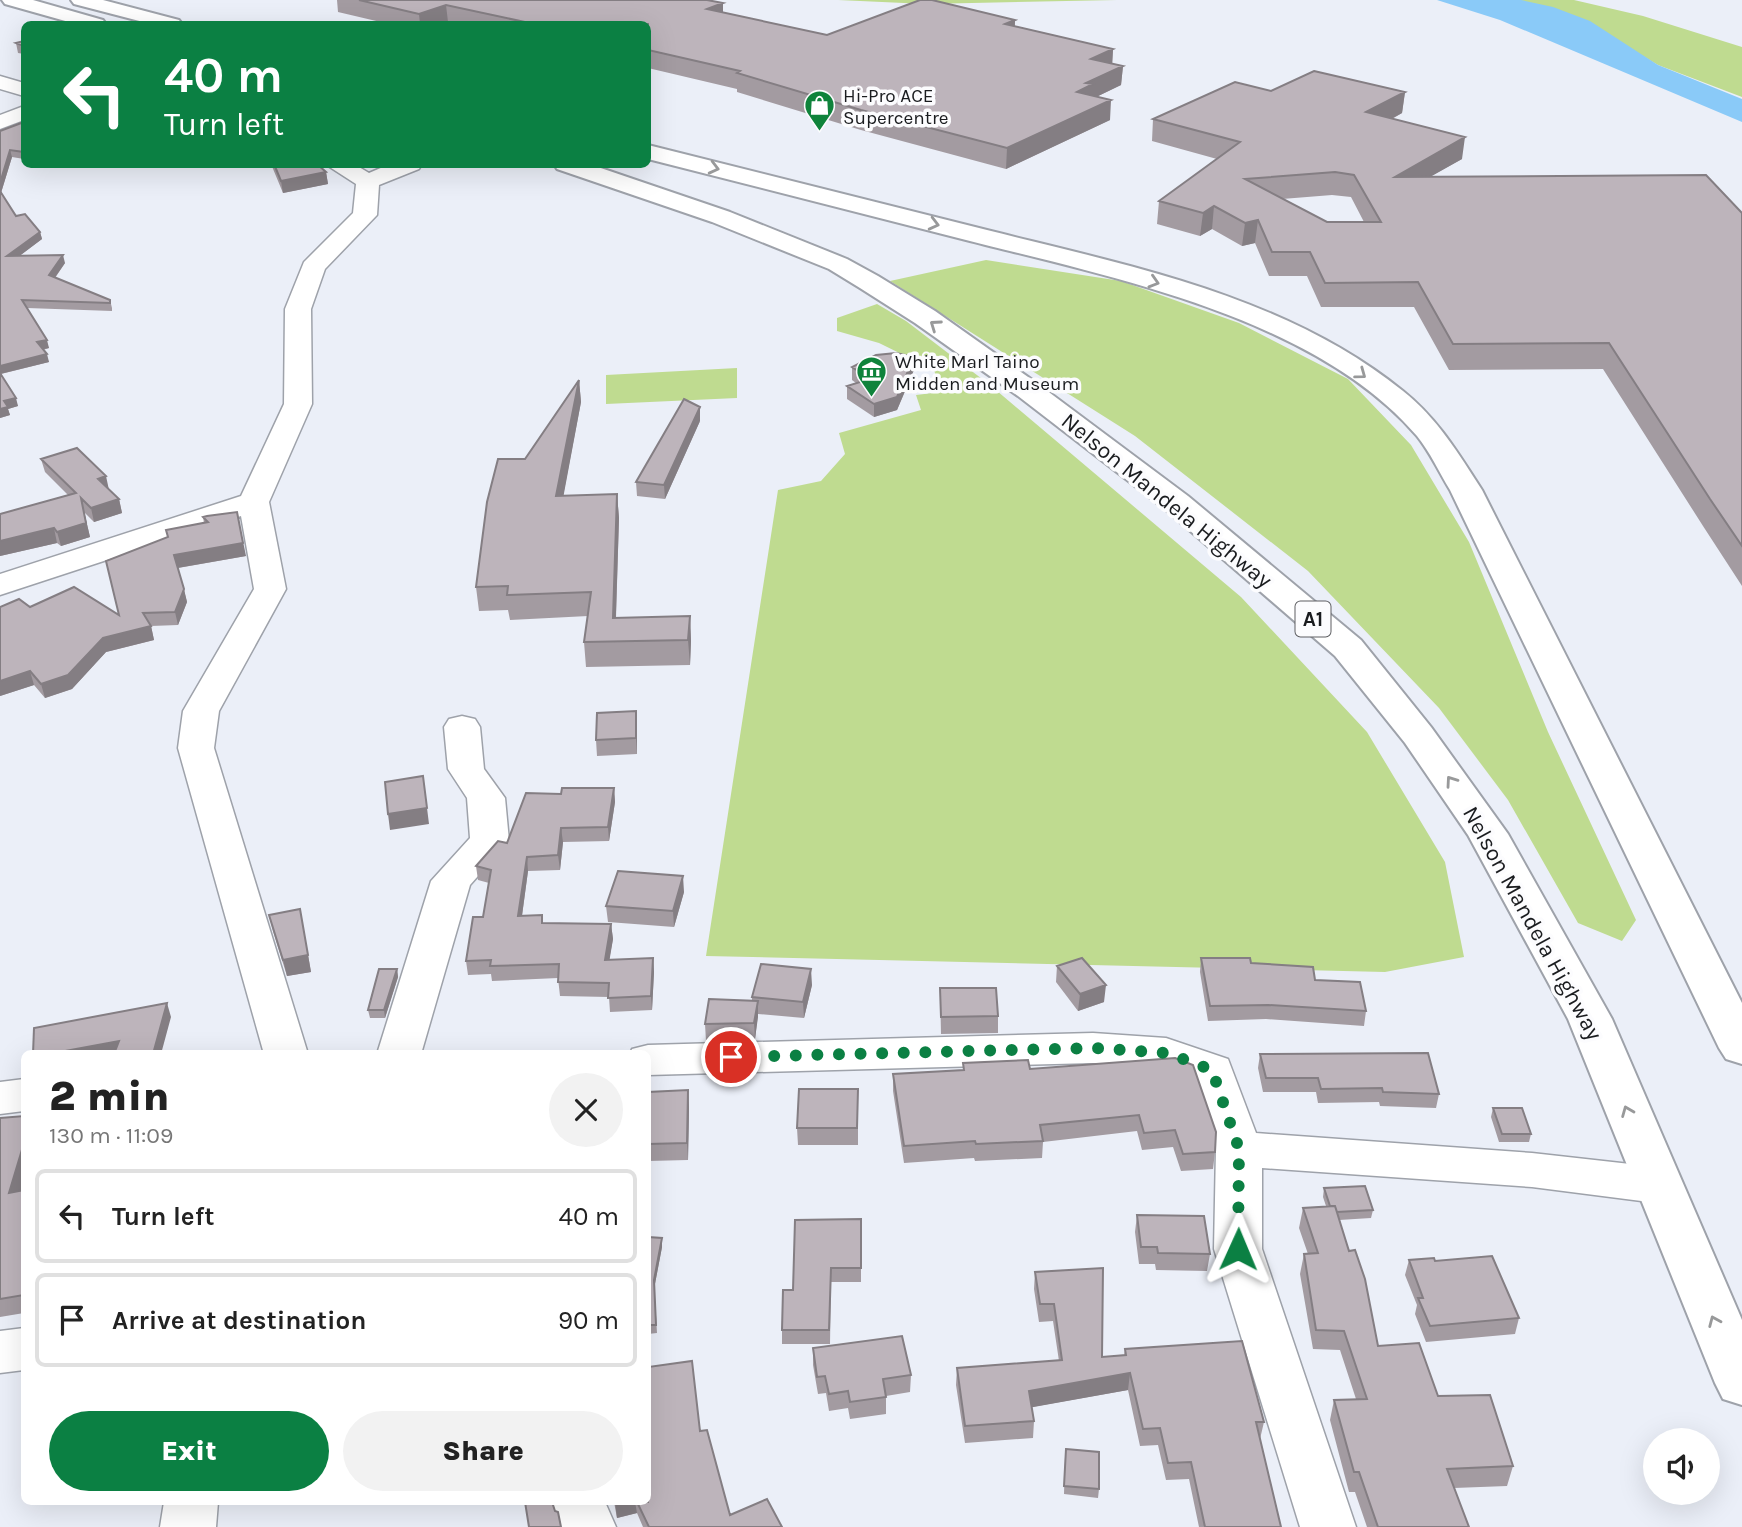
<!DOCTYPE html>
<html lang="en">
<head>
<meta charset="utf-8">
<style>
  body { margin:0; font-family:Karla,sans-serif; background:#f2f2f2; color:#222; height:100vh; display:flex; flex-direction:column; font-size:26px; white-space:nowrap }
  * { box-sizing:border-box; margin:0 }
  p { font-size:23px; color:#767676 }
  .icon { flex:none; width:38px; height:38px; fill:none; stroke:currentColor; stroke-width:2; stroke-linecap:round; stroke-linejoin:round }
  .map { position:relative; flex:1; overflow:hidden }
  .side { position:absolute; left:21px; top:1050px; width:630px; height:455px; display:flex; flex-direction:column; background:#fff; border-radius:10px; box-shadow:0 7px 28px #0002 }
  .side>* { flex:none }
  .banner { position:absolute; left:21px; top:21px; width:630px; height:147px; border-radius:10px; box-shadow:0 7px 28px #0002; background:#0b8043; color:#fff; overflow:hidden }
  .buttons { position:absolute; left:1643px; top:1428px; display:grid; gap:14px }
  .buttons a { display:grid; place-items:center; width:77px; height:77px; border-radius:50%; background:#fff; box-shadow:0 7px 28px #0002; font-size:35px }
  .pin { position:absolute; display:grid; place-items:center; width:60px; height:60px; color:#fff; margin:-30px; border:4px solid #fff; border-radius:50%; box-shadow:0 2px 7px #0007 }
  .me { position:absolute; width:77px; margin:-38px; rotate:1deg; stroke-linejoin:round; filter:drop-shadow(0 0 5px #0008) }
  .turn { display:flex; align-items:center; gap:24px; height:147px; padding:0 28px; font-size:32px }
  .turn .icon { width:91px; height:91px; stroke-width:2.5 }
  .turn b { display:block; font-size:49px; line-height:60px }
  .round { display:grid; place-items:center; flex:none; width:74px; height:74px; border-radius:37px; background:#f2f2f2 }
  .headline { display:flex; align-items:center; justify-content:space-between; height:119px; padding:0 28px }
  h1 { font-size:42px; font-weight:800; line-height:52px }
  .cta { display:flex; gap:14px; margin-top:auto; padding:14px 28px }
  .cta a { flex:1; height:80px; border-radius:42px; background:#0b8043; color:#fff; font-size:28px; font-weight:800; line-height:80px; text-align:center }
  .cta a+a { background:#f2f2f2; color:#222 }
  ul { padding:0; list-style:none }
  li { display:flex; align-items:center; gap:21px; height:94px; margin:0 14px 10px; padding:0 14px; border:4px solid #e0e0e0; border-radius:10px }
  li div { flex:1 }
  li b { display:block; font-size:26px }
  li em { font-style:normal }
  .map>svg:first-child { display:block }
  .green { fill:#bfdb90 }
  .water { fill:#8acaf8 }
  .lines { fill:none; stroke-linecap:round; stroke-linejoin:round }
  .street-casing { stroke:#9ea2aa; stroke-width:3 }
  .highway-casing { stroke:#9ea2aa; stroke-width:4 }
  .street { fill:#fff; fill-rule:evenodd }
  .highway { fill:#fff; fill-rule:evenodd }
  .wall { fill:#a39ba1; fill-rule:evenodd }
  .shaded-wall { fill:#847e83 }
  .building { fill:#bdb4bb; stroke:#847e83; stroke-width:2; fill-rule:evenodd }
  .oneway { stroke:#98999a }
  .route { stroke:#0b8043; stroke-width:12; stroke-dasharray:0 21.6 }
  .labels { text-anchor:middle; stroke-width:7; stroke-linejoin:round; paint-order:stroke }
  .far-poi-label { font-size:19px; fill:#1a1c1f; stroke:#fcfcfe; text-anchor:start }
  .shield { fill:#fcfcfe; stroke:#5e5f62; stroke-width:2 }
  .shield-label { font-size:21px; font-weight:bold; fill:#1a1c1f }
  .street-label { font-size:23px; fill:#1a1c1f; stroke:#fcfcfe }
</style>
</head>
<body>
<div class="map">
<svg width="1742" height="1527" viewBox="0 0 1742 1527">
  <rect width="100%" height="100%" fill="#ebeff8"/>
  <!-- green -->
  <path class="green" d="M838,0H1117L926,4Z
    M1518,0H1574L1643,16L1742,47V97L1658,65L1626,46Z
    M986,260L1121,281L1239,323L1348,379L1411,445L1469,542L1548,732L1636,920L1622,941L1578,923L1508,800L1439,708L1308,571L1135,436L890,281Z
    M877,304L906,321L990,385L1241,597L1367,732L1445,862L1464,957L1385,972L706,956L778,490L821,481L845,454L839,433L921,410L916,395L941,392L934,370L879,343L837,331V318Z
    M737,368V398L606,404V375Z"/>
  <!-- water -->
  <path class="water" d="M1437,0H1521L1553,7L1590,21L1658,65L1742,99V122L1500,20Z"/>
  <g class="lines">
    <defs>
      <path id="street" d="M0,76L24,83V96L0,89Z
        M24,106V120L0,129V115Z
        M325,164H354L369,173L390,164H422L419,169L379,185L377,215L325,269L311,309L312,404L269,502L286,589L219,711L214,748L308,1054H264L178,748L183,711L254,589L241,516L0,595V574L241,496L284,404L285,309L304,262L353,213L356,184Z
        M462,716L475,719L480,727L484,769L505,798L509,841L470,885L421,1054H377L431,881L470,838L467,798L448,769L444,727L449,719Z
        M1093,1033L1166,1038L1228,1059L1256,1133L1532,1153L1657,1167L1674,1173L1680,1185L1674,1197L1657,1203L1532,1187L1262,1168V1249L1356,1527H1300L1214,1249L1216,1149L1193,1080L1162,1068L1093,1063L648,1075V1054H630L632,1049L648,1045Z
        M24,1079V1111L0,1114V1082Z
        M24,1328V1370L0,1373V1331Z
        M164,1502H218L216,1527H160Z
        M551,1502H605L616,1527H560Z"/>
      <path id="highway" d="M2,0H33L103,20L106,24H76L5,4Z
        M71,0H103L179,20L182,24H151L74,4Z
        M648,145C761,173 874,202 987,230C1130,266 1286,296 1403,391C1438,419 1458,453 1482,490L1742,1003V1064L1726,1059L1719,1048L1450,490C1439,472 1430,452 1417,436C1315,317 1111,277 966,240C860,213 754,186 648,159Z
        M554,164H589L730,212L847,259L878,276L935,311L1038,384L1188,496L1361,640L1431,727L1508,834L1612,1019L1742,1320V1405L1723,1399L1715,1383L1568,1019L1468,835L1405,743L1335,656L1166,510L1018,396L915,323L860,288L829,269L712,222L557,169Z"/>
    </defs>
    <!-- street casing -->
    <use href="#street" class="street-casing"/>
    <!-- highway casing -->
    <use href="#highway" class="highway-casing"/>
    <!-- street -->
    <use href="#street" class="street"/>
    <!-- highway -->
    <use href="#highway" class="highway"/>
  </g>
  <!-- wall -->
  <path class="wall" d="M337,0H707L723,3V13L827,35L1015,20V26L1113,49L1112,64L1123,66L1121,85L1096,97L1110,120L1006,169L861,130L737,92V89L648,68V24H457L448,22L442,24H389L338,12Z
    M24,41V54L18,53L16,43Z
    M1271,91L1405,92L1402,113L1392,119L1462,159L1431,176L1742,213V586L1703,526L1603,369L1449,370L1414,307H1321L1307,276H1269L1255,243L1242,246L1212,229L1200,236L1157,224L1159,201L1217,159L1152,141L1153,119ZM1332,195L1351,197L1364,222H1327L1282,199Z
    M24,122V159L12,157L1,193L16,216L40,232L42,239L19,256L65,263L55,278L110,300L112,308V311L27,308L49,348L43,350L49,362L1,374L18,406L8,409L10,415L0,418V131Z
    M271,164H317L326,172L328,184L283,193Z
    M914,357V370L897,410L874,417L847,399V386L856,383L852,380V367Z
    M579,380L581,402L563,496L617,494L619,518L616,618L690,616L691,641L690,665L586,667L584,642L588,616L510,620L508,610L479,611L476,587L525,459Z
    M700,421L665,499L637,496L636,482Z
    M41,459L109,490L119,499L122,513L94,522L84,512L90,537L61,546L57,543L0,556V514L68,495L45,472Z
    M203,517L246,556L178,568L187,602L178,625L151,626L154,640L106,652L72,689L45,698L34,685L0,696L30,607L119,615L204,523Z
    M637,727V754L597,756L596,740Z
    M614,788L615,802L609,841L563,842L560,870L528,871L522,916L542,915L543,923L611,924L613,939L609,960L653,958L654,972L652,1010L610,1012L609,997L560,996L558,978L492,981L491,974L468,975L466,961L483,917L489,883L478,880L476,866L507,843L561,794Z
    M684,892L674,927L608,922L606,906Z
    M300,909L311,972L287,976L273,931L269,915Z
    M1201,958L1251,963L1315,980L1366,1011L1364,1026L1266,1019L1208,1021L1200,972Z
    M1057,966L1104,1002L1078,1011L1056,982Z
    M397,969L398,977L385,1018H370L368,1010Z
    M812,985L804,1018L758,1014L755,1039L706,1041L705,1024L752,1001V997Z
    M940,988L998,1016V1033L941,1034Z
    M1260,1054L1439,1094L1436,1108L1380,1106L1379,1102L1318,1103L1316,1092H1263L1258,1068Z
    M1175,1058L1215,1152L1213,1169L1181,1171L1173,1147L1142,1150L1137,1131L1043,1142L1042,1158L975,1161L974,1158L904,1163L893,1091V1074L963,1070V1063L1030,1069Z
    M858,1089V1145H798L797,1128Z
    M688,1090L689,1107L688,1160L648,1161V1092Z
    M1493,1108L1531,1134L1529,1142H1499L1491,1117Z
    M24,1116V1179L21,1190H24V1313L0,1317V1118Z
    M1324,1188L1373,1210L1371,1218L1339,1220L1378,1346L1438,1396L1513,1466L1507,1486L1454,1488L1469,1527H1367L1355,1492H1349L1330,1420L1334,1400L1356,1399L1340,1350L1313,1349L1300,1274L1304,1254H1308L1299,1228L1303,1208L1326,1206L1323,1197Z
    M1137,1215L1210,1254L1207,1271L1156,1270L1155,1264H1139L1135,1232Z
    M861,1219V1282H831L830,1344H782V1330L793,1290Z
    M648,1237L662,1238V1247L654,1289L657,1333L648,1334Z
    M1409,1260L1435,1261L1519,1318L1515,1334L1426,1342L1415,1314L1417,1305L1405,1275Z
    M1035,1272L1102,1357L1124,1356L1125,1349L1264,1422L1260,1439L1281,1527H1199L1189,1479L1166,1480L1158,1445L1140,1446L1128,1390L1032,1407L1034,1421L1033,1438L965,1443L956,1385L957,1368L1059,1361L1053,1321L1039,1322L1034,1289Z
    M813,1348L911,1375L910,1392L886,1396V1414L850,1419L848,1408L829,1411L826,1393L818,1394L813,1365Z
    M700,1431L730,1515L782,1527H643L637,1513L617,1518L614,1502H648Z
    M1065,1457L1099,1489L1098,1498L1064,1494Z"/>
  <!-- shaded-wall -->
  <path class="shaded-wall" d="M723,3V21L707,9Z
    M446,5L448,22L442,24H420L419,14Z
    M1015,20L1014,38L1005,24Z
    M1113,49L1112,68L1091,59Z
    M1123,66L1121,85L1092,99L1077,92L1086,83Z
    M1405,92L1402,113L1363,134L1366,112Z
    M1111,100L1110,120L1006,169L1007,148Z
    M1465,137L1462,159L1391,199L1395,177Z
    M10,150L12,157L0,196V183Z
    M326,172L328,184L283,193L281,181Z
    M1214,206L1212,229L1200,236L1203,213Z
    M1258,220L1255,243L1242,246L1245,223Z
    M40,232L42,239L9,264L7,256Z
    M63,255L65,263L51,283L49,275Z
    M47,340L49,348L39,350L37,342Z
    M47,354L49,362L0,374V366Z
    M914,357V370L897,410L874,417V404Z
    M579,380L581,402L559,520L556,496Z
    M16,398L18,406L8,409L10,415L0,418V409L4,401Z
    M700,407V421L665,499L664,485Z
    M106,476L109,490L98,479Z
    M617,494L619,518L615,643L613,618Z
    M81,498L90,537L61,546L57,532Z
    M119,499L122,513L94,522L91,508Z
    M237,512L246,556L177,568L174,555Z
    M54,528L57,543L0,556V541Z
    M184,589L187,602L178,625L175,612Z
    M690,616L691,641L690,665L688,640Z
    M151,626L154,640L106,652L72,689L45,698L41,684L103,638Z
    M30,671L34,685L0,696V681Z
    M636,711L637,727V754L636,738Z
    M423,776L429,824L390,830L388,814Z
    M614,788L615,802L609,841L608,827Z
    M561,828L563,842L560,870L558,855Z
    M527,857L528,871L520,930L518,916Z
    M683,876L684,892L674,927L673,911Z
    M300,909L311,972L287,976L283,960Z
    M611,924L613,939L607,975L605,960Z
    M653,958L654,972L652,1010L651,996Z
    M397,969L398,977L385,1018L384,1010Z
    M811,969L812,985L804,1018L803,1002Z
    M1106,985L1104,1002L1078,1011L1080,994Z
    M758,1001V1017L755,1039L754,1023Z
    M167,1003L171,1017L161,1054H153Z
    M119,1041L123,1054H49Z
    M688,1090L689,1107L688,1160L687,1143Z
    M24,1143V1179L15,1210L9,1193Z
    M662,1238V1247L654,1289L657,1333L654,1280Z
    M1130,1373L1128,1390L1028,1408L1029,1391Z
    M615,1502H635L637,1513L617,1518Z"/>
  <!-- building -->
  <path class="building" d="M359,0H707L723,3L707,9L827,35L920,0H932L1015,20L1005,24L1113,49L1091,59L1123,66L1086,83L1093,84L1077,92L1111,100L1007,148L861,110L737,73L740,71L648,50V24H534L446,5L419,14Z
    M24,41V46L16,43Z
    M1314,71L1405,92L1366,112L1465,137L1395,177L1706,175L1742,213V546L1710,499L1609,343L1453,344L1418,282L1325,283L1310,252H1272L1258,220L1245,223L1214,206L1203,213L1159,201L1240,142L1153,119L1235,82L1271,91ZM1335,172L1354,175L1381,222H1327L1245,179Z
    M24,122V152L10,150L0,183V131Z
    M274,164H317L326,172L281,181Z
    M0,191L16,216L25,214L40,232L7,256L63,255L49,275L110,300V303L22,300L47,340L37,342L47,354L0,366Z
    M896,353L914,357L897,397L874,404L847,386L870,379L852,367L876,355Z
    M0,373L16,398L4,401L8,407L0,409Z
    M579,380L556,496L617,494L613,618L690,616L688,640L584,642L591,592L507,595L508,586L476,587L487,502L498,459H525Z
    M684,399L700,407L664,485L636,482Z
    M77,448L106,476L98,479L119,499L91,508L81,498L86,523L57,532L54,528L0,541V514L76,493L41,459Z
    M237,512L243,543L174,555L184,589L175,612L143,613L151,626L103,638L68,675L41,684L30,671L0,681V607L19,599L30,607L74,587L119,615L106,561L168,537L166,530L208,522L203,517L207,516Z
    M636,711V738L596,740L597,713Z
    M423,776L427,808L388,814L385,782Z
    M562,788H614L608,827L561,828L558,855L527,857L518,916L542,915V923L611,924L605,960L653,958L651,996L608,998L609,983L558,982L559,964L490,966L491,960L466,961L473,917H483L491,870L476,866L498,841L507,843L526,793L561,794Z
    M618,871L683,876L673,911L606,906Z
    M300,909L308,955L283,960L269,915Z
    M1082,958L1106,985L1080,994L1057,966Z
    M1201,958H1250L1251,963L1313,967L1315,980L1360,982L1366,1011L1268,1005L1210,1006Z
    M761,964L811,969L803,1002L752,997Z
    M379,969H397L384,1010H368Z
    M940,988H996L998,1016L941,1017Z
    M709,999L758,1001L754,1023L705,1024Z
    M167,1003L153,1054H114L119,1041L49,1054H33L34,1028Z
    M1428,1053L1439,1094L1383,1092L1382,1088L1321,1089L1318,1078H1266L1260,1054Z
    M1175,1058L1193,1065L1216,1132L1215,1152L1183,1154L1175,1130L1144,1133L1139,1115L1040,1125L1043,1141L976,1144L975,1141L904,1146L893,1074L964,1070L963,1063L1028,1060L1030,1069Z
    M799,1089H858L857,1128H797Z
    M688,1090L687,1143L648,1144V1092Z
    M1493,1108H1522L1531,1134H1502Z
    M24,1116V1143L9,1193L24,1190V1295L0,1299V1118Z
    M1365,1186L1373,1210L1337,1212L1335,1206H1330L1324,1188Z
    M1335,1206L1349,1251L1355,1250L1365,1279L1378,1346L1419,1343L1438,1396L1490,1395L1513,1466L1447,1469L1469,1527H1378L1359,1472H1354L1334,1400L1367,1399L1344,1331L1316,1330L1304,1254L1318,1253L1303,1208Z
    M1137,1215L1204,1216L1210,1254L1158,1253L1157,1247H1141Z
    M861,1219V1268H831L829,1330H782L783,1290H793L795,1220Z
    M648,1237L662,1238L654,1280L656,1325H648Z
    M1492,1256L1519,1318L1430,1326L1418,1298H1423L1409,1260L1434,1258L1435,1261Z
    M1103,1268L1102,1357L1126,1355L1125,1349L1242,1341L1264,1422H1256L1281,1527H1205L1191,1462L1168,1463L1160,1428L1143,1429L1130,1373L1029,1391L1034,1421L965,1426L957,1368L1062,1360L1054,1304H1040L1035,1272Z
    M902,1336L911,1375L883,1379L886,1397L850,1402L848,1391L829,1394L825,1376L817,1377L813,1348Z
    M692,1361L700,1431L707,1430L730,1515L767,1499L782,1527H649L637,1502H648V1367Z
    M1066,1449L1099,1452V1489L1064,1486Z
    M525,1502H552L555,1511L558,1512L561,1527H529Z"/>
  <!-- one-way arrows -->
  <defs><path id="oneway-chevron" d="M-2-3.5L2.5 0L-2 3.5" fill="none" stroke-width="1.6" stroke-linecap="round" stroke-linejoin="round" transform="scale(1.75)"/></defs>
  <g class="oneway">
    <use href="#oneway-chevron" transform="translate(714 168) rotate(14)"/>
    <use href="#oneway-chevron" transform="translate(934 224) rotate(14)"/>
    <use href="#oneway-chevron" transform="translate(1154 282) rotate(17)"/>
    <use href="#oneway-chevron" transform="translate(935 325) rotate(-145)"/>
    <use href="#oneway-chevron" transform="translate(1361 374) rotate(36)"/>
    <use href="#oneway-chevron" transform="translate(1451 781) rotate(-125)"/>
    <use href="#oneway-chevron" transform="translate(1627 1111) rotate(-112)"/>
    <use href="#oneway-chevron" transform="translate(1714 1321) rotate(-113)"/>
  </g>
  <g class="lines">
    <!-- route -->
    <path class="route" d="M731,1057L1093,1048L1167,1053L1212,1070L1239,1149L1238,1249"/>
  </g>
  <!-- icons -->
  <defs>
    <symbol id="shop-pin" viewBox="-11 -11 22 30"><path d="M0 17L-7.5 6A9.5 9.5 0 1 1 7.5 6Z" fill="#0f833b" stroke="#fcfcfe"/><path d="M-5-2.5h2.3a2.7 3.5 0 0 1 5.4 0H5L5.5 6h-11ZM-1.5-2.5h3a1.5 2.3 0 0 0-3 0Z" fill="#fff"/></symbol>
    <symbol id="museum-pin" viewBox="-11 -11 22 30"><path d="M0 17L-7.5 6A9.5 9.5 0 1 1 7.5 6Z" fill="#0f833b" stroke="#fcfcfe"/><path d="M0-6L6-3V-2H-6V-3ZM-5-1h2V3h-2ZM-1-1h2V3h-2ZM3-1h2V3H3ZM-6 4H6V6H-6Z" fill="#fff"/></symbol>
  </defs>
  <g fill-rule="evenodd">
    <use href="#shop-pin" x="802" y="88" width="35" height="47"/>
    <use href="#museum-pin" x="854" y="354" width="35" height="47"/>
  </g>
  <g class="labels">
    <!-- far-poi labels -->
    <g class="far-poi-label">
      <text x="843" y="102">Hi-Pro ACE<tspan x="843" dy="22">Supercentre</tspan></text>
      <text x="895" y="368">White Marl Taino<tspan x="895" dy="22">Midden and Museum</tspan></text>
    </g>
    <!-- shield labels -->
    <rect class="shield" x="1295.5" y="601.5" width="35" height="35" rx="5"/>
    <g class="shield-label">
      <text x="1313" y="626">A1</text>
    </g>
    <!-- street labels -->
    <g class="street-label">
      <text transform="translate(1167 500) rotate(39)" y="8">Nelson Mandela Highway</text>
      <text transform="translate(1533 923) rotate(61)" y="8">Nelson Mandela Highway</text>
    </g>
  </g>
</svg>
<div class="buttons">
<a><svg class="icon" aria-label="sound" viewBox="0 0 24 24"><path d="M4 9h4l5-4v14l-5-4H4zM17 9q2 3 0 6"/></svg></a>
</div>
<div class="pin" style="left:731px;top:1057px;background:#d93025"><svg class="icon" aria-label="arrive" viewBox="0 0 24 24"><path d="M6 21V4h12l-3 4 3 4H6"/></svg></div>
<svg class="me" style="left:1238px;top:1249px" viewBox="-20 -20 40 40"><path d="M0-17L14 15 0 8-14 15z" fill="#0b8043" stroke="#fff" stroke-width="4"/></svg>
<div class="banner">
<div class="turn"><svg class="icon" aria-label="left" viewBox="0 0 24 24"><path d="M17 20v-9H6M10 6l-5 5 5 5"/></svg><div><b>40 m</b>Turn left</div></div>
</div>
<section class="side">
<div class="headline"><div><h1>2 min</h1><p>130 m · 11:09</p></div><a class="round"><svg class="icon" aria-label="close" viewBox="0 0 24 24"><path d="M6 6l12 12M18 6L6 18"/></svg></a></div>
<ul>
<li><svg class="icon" aria-label="left" viewBox="0 0 24 24"><path d="M17 20v-9H6M10 6l-5 5 5 5"/></svg><div><b>Turn left</b></div><em>40 m</em></li>
<li><svg class="icon" aria-label="arrive" viewBox="0 0 24 24"><path d="M6 21V4h12l-3 4 3 4H6"/></svg><div><b>Arrive at destination</b></div><em>90 m</em></li>
</ul>
<div class="cta"><a>Exit</a><a>Share</a></div>
</section>
</div>
</body>
</html>
